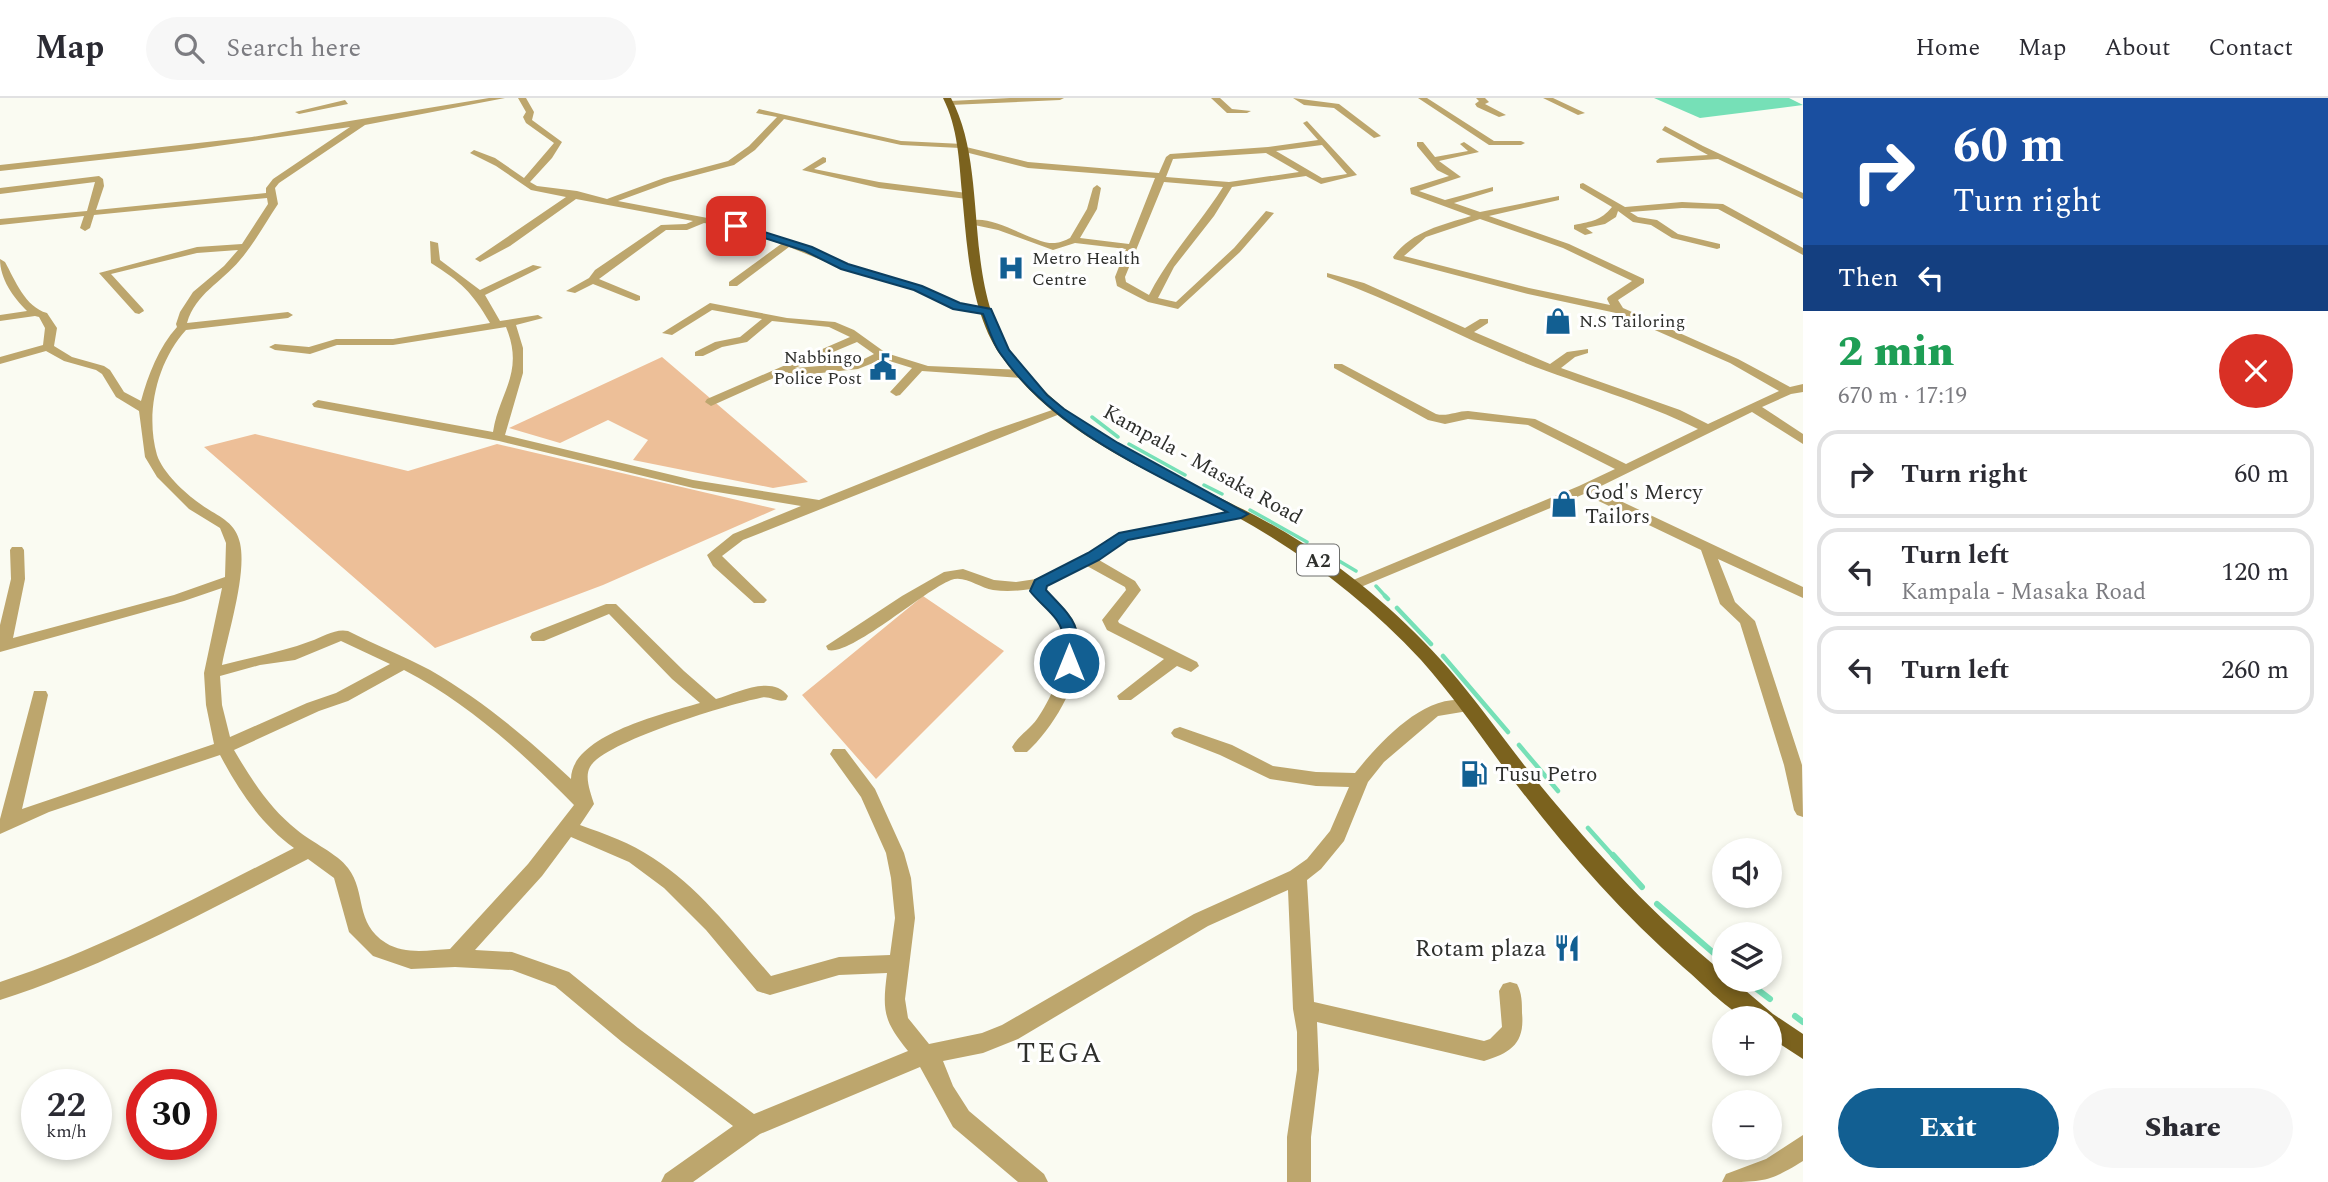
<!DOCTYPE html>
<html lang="en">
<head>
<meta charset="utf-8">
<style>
  body { margin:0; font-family:Spectral,serif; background:#f7f7f7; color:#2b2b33; height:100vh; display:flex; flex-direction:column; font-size:26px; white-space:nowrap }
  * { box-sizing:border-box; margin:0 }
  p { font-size:23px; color:#7c7c81 }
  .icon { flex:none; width:38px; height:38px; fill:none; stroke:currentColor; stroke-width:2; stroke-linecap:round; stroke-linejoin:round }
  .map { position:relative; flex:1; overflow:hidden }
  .side { display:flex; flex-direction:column; background:#fff; width:525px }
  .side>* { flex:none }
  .banner { background:#1a4fa0; color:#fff; overflow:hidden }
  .fabs { position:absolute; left:1712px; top:740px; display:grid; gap:14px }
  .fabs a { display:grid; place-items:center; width:70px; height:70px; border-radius:50%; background:#fff; box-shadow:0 4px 10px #0003; font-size:35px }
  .speed { position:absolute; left:21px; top:971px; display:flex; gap:14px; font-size:35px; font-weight:700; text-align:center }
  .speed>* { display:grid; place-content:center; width:91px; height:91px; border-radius:50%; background:#fff; box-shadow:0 4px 10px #0003; line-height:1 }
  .speed small { font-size:18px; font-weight:400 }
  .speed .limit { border:10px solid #d22; background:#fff; color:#111 }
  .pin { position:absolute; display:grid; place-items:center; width:60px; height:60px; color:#fff; margin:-30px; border-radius:14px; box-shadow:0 4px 10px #0006 }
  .me { position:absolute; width:77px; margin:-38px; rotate:0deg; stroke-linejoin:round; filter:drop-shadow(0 0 5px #0008) }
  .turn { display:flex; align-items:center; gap:24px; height:147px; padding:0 35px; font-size:32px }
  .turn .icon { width:91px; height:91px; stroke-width:2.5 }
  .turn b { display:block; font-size:49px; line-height:60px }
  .then { display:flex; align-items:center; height:66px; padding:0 35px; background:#0003; gap:14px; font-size:26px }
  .round { display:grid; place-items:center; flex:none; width:74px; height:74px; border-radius:37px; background:#f7f7f7 }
  .summary { display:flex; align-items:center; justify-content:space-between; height:119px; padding:0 35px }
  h1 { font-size:42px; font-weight:800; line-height:52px; color:#1e9e55 }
  .button { display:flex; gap:14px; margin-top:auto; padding:14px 35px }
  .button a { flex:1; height:80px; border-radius:42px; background:#125f92; color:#fff; font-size:28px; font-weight:800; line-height:80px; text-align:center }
  .button a+a { background:#f7f7f7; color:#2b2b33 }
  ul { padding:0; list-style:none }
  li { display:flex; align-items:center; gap:21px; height:88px; margin:0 14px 10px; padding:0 21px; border:4px solid #e1e1e2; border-radius:21px }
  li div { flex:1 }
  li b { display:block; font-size:26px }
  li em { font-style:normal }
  header { display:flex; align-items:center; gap:42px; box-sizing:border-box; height:98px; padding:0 35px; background:#fff; border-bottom:2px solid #e1e1e2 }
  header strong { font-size:33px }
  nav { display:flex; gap:38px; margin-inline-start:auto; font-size:24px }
  .search { width:490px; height:63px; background:#f7f7f7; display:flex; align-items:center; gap:18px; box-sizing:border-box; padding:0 24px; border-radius:38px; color:#7c7c81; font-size:26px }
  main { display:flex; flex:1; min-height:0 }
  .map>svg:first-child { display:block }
  .green { fill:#edbf98 }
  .water { fill:#76e0b7 }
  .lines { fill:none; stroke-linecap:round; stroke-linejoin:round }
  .stream-far2 { stroke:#76e0b7; stroke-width:3.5 }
  .stream-far1 { stroke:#76e0b7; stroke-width:4.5 }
  .stream { stroke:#76e0b7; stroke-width:6 }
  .minor { fill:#bda66d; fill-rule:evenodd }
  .primary { fill:#7b621e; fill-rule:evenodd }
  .route { fill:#125f92; stroke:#0c3e5f; stroke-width:2 }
  .labels { text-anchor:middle; stroke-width:6; stroke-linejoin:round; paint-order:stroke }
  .far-poi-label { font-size:18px; fill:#2f302d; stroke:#fff; text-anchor:start }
  .shield { fill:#fff; stroke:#6d6e6c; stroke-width:2 }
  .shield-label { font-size:19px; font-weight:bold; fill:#2f302d }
  .street-label { font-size:21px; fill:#2f302d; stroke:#fff }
  .poi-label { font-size:21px; fill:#2f302d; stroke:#fff; text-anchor:start }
  .near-poi-label { font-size:24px; fill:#2f302d; stroke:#fff; text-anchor:end }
  .near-quarter-label { font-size:28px; letter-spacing:2px; fill:#2f302d; stroke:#fff }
</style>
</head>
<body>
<header>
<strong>Map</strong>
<div class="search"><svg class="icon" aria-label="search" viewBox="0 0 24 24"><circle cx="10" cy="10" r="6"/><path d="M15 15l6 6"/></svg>Search here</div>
<nav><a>Home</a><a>Map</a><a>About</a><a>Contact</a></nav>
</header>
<main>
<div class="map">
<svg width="1803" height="1084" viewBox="0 0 1803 1084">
  <rect width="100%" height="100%" fill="#fafbf2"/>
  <!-- green -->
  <path class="green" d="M662,259L808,384L773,390L633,362L648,342L608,322L560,345L509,330Z
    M255,336L408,373L497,346L776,411L603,487L435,550L204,349Z
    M923,498L1004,553L876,681L802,597Z"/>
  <!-- water -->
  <path class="water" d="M1654,0H1789L1803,7L1700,20Z"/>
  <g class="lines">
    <!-- stream-far2 -->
    <path class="stream-far2" d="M1092,319L1118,339
      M1129,346L1185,377
      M1204,387L1222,396
      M1250,412L1307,444
      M1319,451L1356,473
      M1376,488L1387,500"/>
    <!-- stream-far1 -->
    <path class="stream-far1" d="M1385,498L1388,501
      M1397,510L1431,546
      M1443,558L1508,634
      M1519,647L1558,693
      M1588,730L1614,759"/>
    <!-- stream -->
    <path class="stream" d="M1613,757L1642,789
      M1657,806L1724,864
      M1745,882L1770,901
      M1795,918L1803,924"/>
    <!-- minor -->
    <path class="minor" d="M489,0H505L365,27L279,85L275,90L278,106C265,125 255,145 240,162C221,185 196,195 187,225L288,214L293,217L288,220L186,232C157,264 145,315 157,357C163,375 185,395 199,405C216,418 235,422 240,445C247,476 228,535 222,567C252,559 282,554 311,543C322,539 336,530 348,533C375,547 404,558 430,572C482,602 527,640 571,681C571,637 666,615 700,605L672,581L609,516L544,543H532L530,539L532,535L606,506H616L684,573L716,601C737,595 772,576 788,598L786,602C776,605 770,597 760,600C730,606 603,644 590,669C584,679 591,696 594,706L580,727C605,736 631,745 653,760C700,790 735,837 771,878L839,859L890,857L895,820L891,780L886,755L861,699L830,656L833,651H845L875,691L904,755L911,780L915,820L905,901L908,920L929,946L982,935L1002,927L1194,816L1290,773L1307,761L1330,733L1349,689L1316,688L1270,681L1220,657L1174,639L1171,635L1174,631L1180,629L1232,647L1273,668L1316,674L1355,675C1381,643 1428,590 1474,604L1476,608L1474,612L1438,618L1384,664L1368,684L1344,743L1321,771L1307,782L1314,904L1484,943L1490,941L1502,929L1499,893L1503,886L1510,884L1517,886C1522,895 1522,905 1522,915C1525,945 1511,955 1484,963L1317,924L1319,972L1311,1039V1084H1287V1039L1297,972V934L1293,911L1288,792L1208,828L1018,941L983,955L943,963L953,988L969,1013L1044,1076L1048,1084H1018L953,1029L920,969L760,1036L693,1084H661L665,1076L733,1028L622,944L555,888L512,872L455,869L411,871L373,858L349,834L334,780L308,761C207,813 108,867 0,902V884C103,851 197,799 294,750C261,726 239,693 220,657L49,714L0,736V721L34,593H46L48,597L22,711L214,646L206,607L204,575L222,490L184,503L0,554V527L11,481L10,452L12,449H22L24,452L25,481L13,540L174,497L225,479L226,445L220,430L189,411L157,379L145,359L139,313L116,299L102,276L96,272L64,263L46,253L0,266V259L43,247L45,230L39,219L35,218L0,223V217L27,213C13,199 0,181 0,161L5,164C15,182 25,209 47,215L57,230L54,248L72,259L104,268L110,272L124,294L141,303C148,277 159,249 177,229L176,226L180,214L193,194L224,168L238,152L197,155L111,176L143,211L144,213L139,216L135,215L99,175L197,149L242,146L268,106L267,100L94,117L90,130L85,133L80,130L84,118L0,127V121L87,113L95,84L0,96V90L99,78L103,81L104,88L96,112L266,95V90L273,81L350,29L189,52L0,73V67L252,39ZM341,543L390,566L336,595L307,605L230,639L222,607L220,578L260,567L295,562ZM404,572C469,606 523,655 574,707L528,766L450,851C430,852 405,857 386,845C354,825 367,795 348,770C338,756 311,744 297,732C270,711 251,681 234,652L319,613L348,603ZM571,739L629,764L664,790L706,832L757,893L770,897L839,877L887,875C882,914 884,923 908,953L754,1016L638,930L569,874L512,854L475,852L542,778Z
      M518,0H526L534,14L532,22L562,44L552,60L530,84L537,88L577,93L607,101L664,80L728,63L749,48L777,19L756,15L759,11L901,43L963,46L966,49L1028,64L1159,75L1166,59L1170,56L1268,49L1318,42L1303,25L1307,23L1357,77L1321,86L1306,78L1232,89L1214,118L1174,169L1158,200L1176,204L1234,150L1266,113L1274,115L1240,154L1178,211L1148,204L1117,188L1115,179L1126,151L1075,145L1053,152L998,132L965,125C988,111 1033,147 1055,145C1059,145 1066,142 1070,140L1087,111L1093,90L1097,87L1101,90L1097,111L1080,140L1129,146L1155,80L1028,70L961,53L960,50L901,47L784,21L755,52L734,67L670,84L618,103L739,126L849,166L922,188L960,205L991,211V215L953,210L914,192L841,170L789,149L737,188H729V184L781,146L734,130L704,125L687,132H666L599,181L640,198V202L636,203L593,186L575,195L566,193L589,180L595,172L661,127L686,126L693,123L576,101L510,148L480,164L475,161L566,99L531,92L496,68L470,55L474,52L495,60L524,80L554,45L526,25L523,19L526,14ZM1322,47L1347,76L1322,80L1276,53ZM1266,55L1299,74L1229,84L1166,79L1173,61ZM1164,84L1223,89C1199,127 1170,156 1149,197L1126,184L1125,179Z
      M1010,0H1064L1060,2L950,7L946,5L950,3Z
      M1211,0H1220L1232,11L1251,13L1247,15H1227Z
      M1293,0L1339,6L1381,38L1374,40L1334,10L1304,7Z
      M1418,0H1427L1494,43H1521L1525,45L1521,47H1489Z
      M1476,0H1485L1489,4L1485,6L1506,17L1499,19L1477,9L1475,6L1479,3Z
      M1543,0H1553L1585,15L1578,17Z
      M345,2L348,6L299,16L295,14Z
      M1665,28L1703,48L1803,95V101L1718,61L1657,65L1656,63L1660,60L1708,57L1662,32Z
      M1417,44H1423L1435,59L1468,53L1460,46L1464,44L1479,54L1439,63L1461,79L1419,93L1445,102L1493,89V93L1454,105L1480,114L1559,98V102L1489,118L1569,146L1644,181V185L1618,202L1623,210L1738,261L1790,289L1803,286V294L1791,296L1762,309L1803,336V346L1752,314L1595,391L1803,489V500L1718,461L1735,504L1755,523L1802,667L1803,719L1797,717L1794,712L1784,667L1740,525L1720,506L1701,452L1584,396L1356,491L1351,493L1344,488L1346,485L1579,388L1615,371L1528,327L1468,321L1445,326L1428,322L1334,270V266H1342L1436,316C1447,319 1457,313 1468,313L1535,321L1626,366L1698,331C1642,303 1581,287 1523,264C1457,238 1395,203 1327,179V175L1364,185L1465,230L1480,221H1488V225L1474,234L1550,266L1567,254L1588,251V255L1575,259L1561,270L1680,312L1708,326L1779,293L1730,265L1616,215L1528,196L1394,161L1393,159C1412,133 1442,127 1471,118L1411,96L1410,90L1449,78L1437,72L1417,48ZM1480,121L1563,150L1632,183L1608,199L1607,201L1610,207L1529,190L1404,158L1426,139Z
      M823,59L826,60V64L814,71L879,84L967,95L972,98L967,101L879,90L802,72Z
      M1583,85L1625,109L1682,104L1723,106L1803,150V157L1718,111L1682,110L1630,114L1638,119L1657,122L1678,136L1720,146V150L1717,151L1672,140L1651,127L1633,124L1618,113L1616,119L1605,126L1586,130L1593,135L1585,137L1574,131V127C1593,123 1600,123 1612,109L1580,90V86Z
      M430,143L438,145L440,162L480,192L533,167L542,169L485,197L500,223L538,217L543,220L516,227L523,250V275L505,337L693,382L819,402L991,333L1055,311H1063L1065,314L743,442L722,458L767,502L764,505H754L713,468L707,457L733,436L801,408L693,390L499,343L314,309L312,306L318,302L493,334C499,294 525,275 506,229L393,247H337L310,256L275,252L269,249L275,246L309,249L336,241H393L490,225C472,194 461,184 431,165Z
      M710,205L787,220L835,224L854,232L886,255L928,268L1022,272L1028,276L1022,280L922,273L900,297L896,298L890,294L912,270L883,261L858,271L793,278L787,274L711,308L705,304L707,301L850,239L829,229L772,223L747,244L722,249L703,258H695V254L715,244L740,239L762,221L712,212L672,237L662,235ZM857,244L874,256L856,265L795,270Z
      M1241,412L1248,416L1246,419L1128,441L1099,462L1135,483L1141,492L1118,523L1119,525L1197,564L1199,568L1191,574L1177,568L1131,602H1119L1117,598L1164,561L1107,532L1102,522L1126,492L1125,489L1087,468L1047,488L1046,492C1055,503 1069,512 1075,526C1092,566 1057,627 1027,654H1015L1012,649C1018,638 1030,631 1037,621C1054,597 1073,552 1058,524C1051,511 1035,505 1031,491C1018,493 1006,494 993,492C979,490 965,477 951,482C923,493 851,558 828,552L826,548L902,498L944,474L963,471L994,482L1016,484L1036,481L1089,456L1119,435Z
      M1803,1037V1063C1769,1084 1763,1084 1722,1084L1726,1076L1766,1061Z"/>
    <!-- primary -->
    <path class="primary" d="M943,0H951C990,73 961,182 1011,254C1079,351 1206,383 1301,444C1356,478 1406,522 1449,571C1481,608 1509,649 1540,687C1596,755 1655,819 1724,875V882H1733L1773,916L1803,936V961L1769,939V920C1762,920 1750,922 1744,919C1724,909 1701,884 1683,869C1621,815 1566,751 1516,686C1485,645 1456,601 1421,562C1372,509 1315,464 1253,428C1165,377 1063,345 1001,258C970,214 967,148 962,95C959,62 958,30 943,0Z"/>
  </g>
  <!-- route -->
  <path class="route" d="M736,125L812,149L848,166L922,188L960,205L991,211L1009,252L1047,297L1064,311L1118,345L1248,416L1241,420L1128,442L1099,462L1047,488L1046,492C1073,521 1081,524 1077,565L1069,571L1063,569C1059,560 1064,551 1063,540C1063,520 1041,508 1030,493L1035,482L1088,455L1119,435L1227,414C1146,370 1054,333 1000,255C992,244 988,228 983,216L953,211L914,192L841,171L805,153L733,130L731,128Z"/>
  <!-- icons -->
  <defs>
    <symbol id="hospital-bare" viewBox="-9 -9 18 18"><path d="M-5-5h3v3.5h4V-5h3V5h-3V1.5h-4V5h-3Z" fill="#125f92" stroke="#fff" stroke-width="2.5" paint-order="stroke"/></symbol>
    <symbol id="shop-bare" viewBox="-9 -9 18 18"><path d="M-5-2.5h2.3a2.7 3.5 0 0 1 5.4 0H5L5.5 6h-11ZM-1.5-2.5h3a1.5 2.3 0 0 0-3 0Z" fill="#125f92" stroke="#fff" stroke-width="2.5" paint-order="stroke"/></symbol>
    <symbol id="civic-bare" viewBox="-9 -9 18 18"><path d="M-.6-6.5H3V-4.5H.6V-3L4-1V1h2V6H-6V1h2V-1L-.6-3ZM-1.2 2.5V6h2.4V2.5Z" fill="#125f92" stroke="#fff" stroke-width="2.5" paint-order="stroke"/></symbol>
    <symbol id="fuel-bare" viewBox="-9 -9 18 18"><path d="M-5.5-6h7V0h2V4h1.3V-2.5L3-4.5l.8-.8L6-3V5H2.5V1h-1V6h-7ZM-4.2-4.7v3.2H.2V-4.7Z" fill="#125f92" stroke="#fff" stroke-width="2.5" paint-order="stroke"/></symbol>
    <symbol id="restaurant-bare" viewBox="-9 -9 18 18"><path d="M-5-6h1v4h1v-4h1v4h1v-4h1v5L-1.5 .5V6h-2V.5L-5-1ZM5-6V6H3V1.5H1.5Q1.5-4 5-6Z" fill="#125f92" stroke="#fff" stroke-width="2.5" paint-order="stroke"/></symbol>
  </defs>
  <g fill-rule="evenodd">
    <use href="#hospital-bare" x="992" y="151" width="38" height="38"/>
    <use href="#shop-bare" x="1539" y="204" width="38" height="38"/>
    <use href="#civic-bare" x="864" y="250" width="38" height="38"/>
    <use href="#shop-bare" x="1545" y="387" width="38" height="38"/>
    <use href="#fuel-bare" x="1455" y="657" width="38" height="38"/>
    <use href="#restaurant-bare" x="1548" y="831" width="38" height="38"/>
  </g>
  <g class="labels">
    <!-- far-poi labels -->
    <g class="far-poi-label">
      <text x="1032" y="166">Metro Health<tspan x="1032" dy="21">Centre</tspan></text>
      <text x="1579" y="229">N.S Tailoring</text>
      <text x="862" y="265" text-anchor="end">Nabbingo<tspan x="862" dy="21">Police Post</tspan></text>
    </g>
    <!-- shield labels -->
    <rect class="shield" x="1297" y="446.5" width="42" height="31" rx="5"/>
    <g class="shield-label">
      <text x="1318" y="469">A2</text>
    </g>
    <!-- street labels -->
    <g class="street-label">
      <text transform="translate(1203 366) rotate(29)" y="7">Kampala - Masaka Road</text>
    </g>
    <!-- poi labels -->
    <g class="poi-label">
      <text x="1585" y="401">God's Mercy<tspan x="1585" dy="24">Tailors</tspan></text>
      <text x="1495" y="683">Tusu Petro</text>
    </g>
    <!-- near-poi labels -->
    <g class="near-poi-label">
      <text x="1546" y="858">Rotam plaza</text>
    </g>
    <!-- near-quarter labels -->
    <g class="near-quarter-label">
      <text x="1060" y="964">TEGA</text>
    </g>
  </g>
</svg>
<div class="fabs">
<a><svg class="icon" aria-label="sound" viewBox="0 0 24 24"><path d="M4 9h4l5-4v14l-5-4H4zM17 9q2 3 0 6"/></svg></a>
<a><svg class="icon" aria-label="layers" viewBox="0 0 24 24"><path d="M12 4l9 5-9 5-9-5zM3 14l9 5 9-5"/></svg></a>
<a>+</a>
<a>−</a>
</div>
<div class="speed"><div>22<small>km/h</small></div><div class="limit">30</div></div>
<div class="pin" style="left:736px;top:128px;background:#d93025"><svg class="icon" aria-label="arrive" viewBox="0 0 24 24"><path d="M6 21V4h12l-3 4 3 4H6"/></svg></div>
<svg class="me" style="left:1069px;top:565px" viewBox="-20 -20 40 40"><circle r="17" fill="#125f92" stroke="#fff" stroke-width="3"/><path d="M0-11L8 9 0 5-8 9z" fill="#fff"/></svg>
</div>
<section class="side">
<div class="banner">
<div class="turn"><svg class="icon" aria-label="right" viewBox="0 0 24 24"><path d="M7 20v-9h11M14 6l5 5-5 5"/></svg><div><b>60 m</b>Turn right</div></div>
<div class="then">Then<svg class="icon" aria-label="left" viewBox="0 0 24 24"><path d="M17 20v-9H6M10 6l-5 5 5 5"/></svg></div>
</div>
<div class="summary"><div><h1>2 min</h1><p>670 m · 17:19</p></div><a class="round" style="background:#d93025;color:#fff"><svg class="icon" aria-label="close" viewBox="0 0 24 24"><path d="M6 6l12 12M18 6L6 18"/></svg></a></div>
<ul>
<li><svg class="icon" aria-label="right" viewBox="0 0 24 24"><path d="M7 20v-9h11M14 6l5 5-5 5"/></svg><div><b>Turn right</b></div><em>60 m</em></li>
<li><svg class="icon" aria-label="left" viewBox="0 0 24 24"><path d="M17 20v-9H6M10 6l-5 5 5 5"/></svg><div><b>Turn left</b><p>Kampala - Masaka Road</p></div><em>120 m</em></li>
<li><svg class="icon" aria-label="left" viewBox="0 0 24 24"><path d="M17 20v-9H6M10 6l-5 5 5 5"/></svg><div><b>Turn left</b></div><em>260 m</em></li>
</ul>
<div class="button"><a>Exit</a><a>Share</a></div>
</section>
</main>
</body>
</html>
